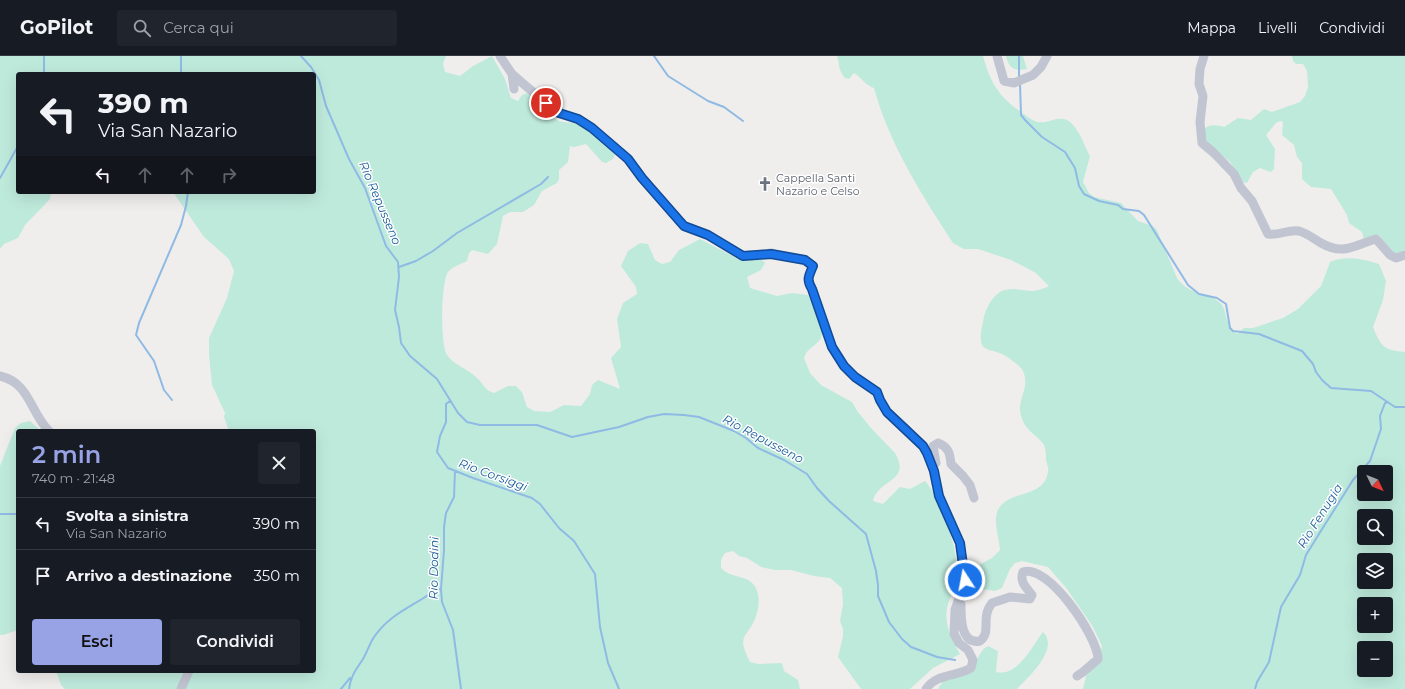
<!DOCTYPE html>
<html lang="it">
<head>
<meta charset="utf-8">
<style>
  body { margin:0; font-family:Montserrat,sans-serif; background:#20242c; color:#f1f3f6; height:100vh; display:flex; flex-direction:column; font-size:15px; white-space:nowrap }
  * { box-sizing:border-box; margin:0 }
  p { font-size:13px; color:#9ea1a6 }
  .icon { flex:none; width:22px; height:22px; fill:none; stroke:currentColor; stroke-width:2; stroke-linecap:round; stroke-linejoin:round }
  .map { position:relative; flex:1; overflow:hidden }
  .side { position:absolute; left:16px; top:373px; width:300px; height:244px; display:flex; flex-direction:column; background:#171b24; border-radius:4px; box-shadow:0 4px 16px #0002 }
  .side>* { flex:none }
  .top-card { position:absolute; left:16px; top:16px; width:300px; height:122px; border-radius:4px; box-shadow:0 4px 16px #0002; background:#171b24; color:#f1f3f6; overflow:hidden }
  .needle { width:26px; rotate:133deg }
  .controls { position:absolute; left:1357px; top:409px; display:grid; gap:8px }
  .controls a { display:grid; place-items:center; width:36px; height:36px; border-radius:4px; background:#171b24; box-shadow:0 4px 16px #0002; font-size:20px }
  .pin { position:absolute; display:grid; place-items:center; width:34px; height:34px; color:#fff; margin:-17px; border:2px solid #fff; border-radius:50%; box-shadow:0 1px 4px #0007 }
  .me { position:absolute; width:44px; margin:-22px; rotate:349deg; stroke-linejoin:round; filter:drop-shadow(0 0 3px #0008) }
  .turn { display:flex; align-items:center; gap:14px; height:84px; padding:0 16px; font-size:18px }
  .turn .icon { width:52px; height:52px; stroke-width:2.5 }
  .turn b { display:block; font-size:28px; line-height:34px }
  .lanes { display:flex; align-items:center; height:38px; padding:0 16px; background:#0003; justify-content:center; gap:20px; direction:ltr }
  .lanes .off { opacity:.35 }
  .round { display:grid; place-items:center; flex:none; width:42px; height:42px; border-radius:4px; background:#20242c }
  .summary { display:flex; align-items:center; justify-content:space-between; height:68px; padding:0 16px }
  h1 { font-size:24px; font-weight:600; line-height:30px; color:#97a3e4 }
  .cta { display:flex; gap:8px; margin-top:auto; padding:8px 16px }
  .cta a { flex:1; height:46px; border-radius:4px; background:#97a3e4; color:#111; font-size:16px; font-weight:600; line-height:46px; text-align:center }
  .cta a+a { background:#20242c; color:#f1f3f6 }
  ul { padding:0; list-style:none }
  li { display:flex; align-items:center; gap:12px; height:52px; padding:0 16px; border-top:1px solid #363941 }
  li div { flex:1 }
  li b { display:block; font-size:15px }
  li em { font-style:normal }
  header { display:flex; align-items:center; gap:24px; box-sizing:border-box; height:56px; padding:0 20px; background:#171b24; border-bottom:1px solid #363941 }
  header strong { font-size:19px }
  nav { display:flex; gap:22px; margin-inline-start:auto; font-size:14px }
  .search { width:280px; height:36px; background:#20242c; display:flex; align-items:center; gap:10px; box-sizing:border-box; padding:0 14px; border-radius:4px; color:#9ea1a6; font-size:15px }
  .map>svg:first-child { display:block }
  .green { fill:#beeadc; fill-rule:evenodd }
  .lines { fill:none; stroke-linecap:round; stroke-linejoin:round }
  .stream { stroke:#8fbae4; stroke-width:2 }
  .minor { stroke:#c1c5d1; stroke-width:9 }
  .route-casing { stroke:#114b97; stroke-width:10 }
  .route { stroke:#1a73e8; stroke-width:7 }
  .labels { text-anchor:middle; stroke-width:3; stroke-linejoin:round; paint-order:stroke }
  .worship-label { font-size:11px; fill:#5b616d; stroke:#fff; text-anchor:start }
  .water-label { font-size:12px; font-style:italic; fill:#185b9a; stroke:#fff }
</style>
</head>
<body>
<header>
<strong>GoPilot</strong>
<div class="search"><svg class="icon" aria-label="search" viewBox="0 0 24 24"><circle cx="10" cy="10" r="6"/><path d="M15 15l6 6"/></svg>Cerca qui</div>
<nav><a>Mappa</a><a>Livelli</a><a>Condividi</a></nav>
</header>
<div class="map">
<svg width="1405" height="633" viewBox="0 0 1405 633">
  <rect width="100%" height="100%" fill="#f0eeed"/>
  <!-- green -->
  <path class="green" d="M0,0H446L443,8L445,16L460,20L473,10L492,0L505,23L511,42L518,45L522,39L527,37C537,47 547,58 559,65C564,67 570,66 575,67C591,72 605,85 615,99L613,103L606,107L602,106L586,88L574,91L570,90L568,106L559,114V123L557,127L542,135L534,149L523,156H510L503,160L497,188L488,198L472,194L469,197L467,205C461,208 452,211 448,216C441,227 440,288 447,299C454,309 468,313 476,321C484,328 484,334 494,337L508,330H516L522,336L527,351L534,355L550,356L564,349L581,350L590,338L592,329L598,324L620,333L611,302L621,291L617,263L623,247L637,238L636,231L621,210L628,195L640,187L648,188L655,204L662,208L670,206L679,194L700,183L738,203L762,204L765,207L761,214L747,221L750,232L777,240L792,237L808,239C813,250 829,276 818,286C812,292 807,293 804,302L810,317L821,329L852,346L858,356L871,372L895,397C912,426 878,423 873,445L883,448L900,431L910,433L925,425C943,446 958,493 957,520C957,531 949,541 947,552C944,569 952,583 960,598L933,612L910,633H861L838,601L843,580V573L840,565L843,548L842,532L830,522L814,520L791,514H775L761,511L747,502L739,500L733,495L725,497L721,504V512C731,522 743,519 751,526C763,536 759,557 752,569C750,573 745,578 744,582C741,589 747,599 750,606L758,608L782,607L784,615L798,624L800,633H65L61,629L56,615H314V375H229L224,361L225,357L212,329L209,299V282L227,242L234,215L229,203L204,181L173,136H314V18H18V136H51L50,143L25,169L18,182L4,188L0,193Z
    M837,0H983C991,29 1000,42 1024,58C1028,61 1033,65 1038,66C1047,68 1054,61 1064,63C1077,66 1084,89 1090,100L1083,126L1089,137L1094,141L1121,147L1138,165L1153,170L1157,174L1177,222C1190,241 1208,234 1221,248C1226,253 1225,262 1229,268C1231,272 1234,275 1237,278L1244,272H1253L1283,262L1298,253L1321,230L1330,206C1345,199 1364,203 1379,208L1386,225L1383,244L1373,271C1381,290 1383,294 1405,296V633H1083L1086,620L1098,607L1102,590L1093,571L1067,533L1048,511L1022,505L1015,507L1010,513L1002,532L995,535L982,533C977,526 974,518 977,510L992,502L1000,494C999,482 992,462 999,452C1011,434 1044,442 1048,416C1049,413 1047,408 1046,404C1046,400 1046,393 1044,389C1040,382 1030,377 1025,369C1011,345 1032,336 1023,315C1022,312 1017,308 1014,306C992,285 973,307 984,261C986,252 992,241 1000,236C1011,230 1021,235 1032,235C1037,235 1045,232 1049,230L1036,217L1011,204L978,193H964L953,187C922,139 889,88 874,32C865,29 862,22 854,17L849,23L845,22C838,14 840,9 837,0ZM1364,416H1386V438H1364ZM1364,460H1386V482H1364ZM1364,504H1386V526H1364ZM1364,548H1386V570H1364ZM1364,592H1386V614H1364Z
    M1006,0H1023L1027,13C1015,15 1009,13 1006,0Z
    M1292,0H1405V194L1398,198L1391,195L1379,179L1364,184L1362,176L1349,167L1347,159L1331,133L1311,131L1302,123V107L1297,101L1294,89L1282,79L1283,66L1280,65L1276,67L1266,79L1275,93L1274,113L1271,116L1260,112L1253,116L1247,127L1243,126L1230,106L1206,86L1204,73C1210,68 1217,69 1224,71L1238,62L1251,64L1264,53L1272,56L1300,46L1305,40L1308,31L1307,15L1303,8H1296L1293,5Z
    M30,365L41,375H18V574L3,579H0V410L15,372L21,367Z
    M1043,576C1060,592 1029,621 1017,633H938C945,618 964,618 974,607C980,601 980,594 988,590L998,595L996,616C1018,621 1032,590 1043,576Z"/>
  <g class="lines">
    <!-- stream -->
    <path class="stream" d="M301,0L311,11L319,24L326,50L349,103L365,132L386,190L398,206L399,221L395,254L399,271L401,287L410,300L437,323L458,357L467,366L480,369H537L572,381L619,371L648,361L664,358L684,359L699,361L734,375L746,382L758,392L784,404L807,418L817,432L829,445L866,478L876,515L878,529V540L889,566L902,583L911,591L919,594L937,601L955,604
      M654,0L668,20L708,45L724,51L743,65
      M1019,0V21
      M44,18V0
      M181,18V0
      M1020,28L1021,59L1026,65L1042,81L1065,96L1075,112L1079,130L1084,138L1099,145L1118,149L1123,153L1139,155L1144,159L1188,229L1199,238L1217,242L1226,248L1230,272L1233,275L1259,278L1302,295L1313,308L1316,316L1322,324L1331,332L1371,335L1395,351H1405
      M0,122L18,90
      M399,211L416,205L433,195L457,177L541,128L548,121
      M172,344L164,334L154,305L136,279L139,267L181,169L186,150L188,136
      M450,345L446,348V366L440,380L437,396L448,412L473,422L532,442L540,448L559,472L574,485L595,518L600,571L608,607L619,633
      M455,415L454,441L446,457L444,471V494L441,533L442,546L453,574L461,633
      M0,458H18
      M341,633L350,622
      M349,633C351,619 356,614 363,603C367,596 370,587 374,581C387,562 404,554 422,543C429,539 433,534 441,533
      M1255,633L1257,626L1269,606L1281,551L1300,519L1306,499L1319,478L1353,424L1370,405L1381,373L1380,360L1385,347L1388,346"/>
    <!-- minor -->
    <path class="minor" d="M500,0L512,18L556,56L578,63L592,72L629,103L642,122L684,170L708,179L743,200L771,197L805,204L813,210C809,220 806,223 812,233L832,291L844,310L855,321L877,336L880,344L887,356L904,371L923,390L931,405L939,440L960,487L965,524L955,554L954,578L959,587L968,594L973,604L971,612C956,621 937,617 926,633
      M997,0L1004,25L1014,27L1033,19L1041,11L1047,0
      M1204,0L1200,13L1199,28L1203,40L1200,66L1202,87L1214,97L1234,118L1241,132L1252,145L1268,178C1279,180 1288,173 1299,175C1307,177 1314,183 1321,187C1344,200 1354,189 1376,183L1390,199L1396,202L1405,199
      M512,18L514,33
      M0,320C30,327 30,356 49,375
      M936,407L933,390L938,387C949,391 950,398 951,408L963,420L970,429L974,442
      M961,548C961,560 960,589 980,585C992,576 980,562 992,547L1010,541L1030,543L1032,539C1027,532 1019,526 1023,516C1048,507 1098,581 1098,603L1083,616L1077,620
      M181,633L189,615"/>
  </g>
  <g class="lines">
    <defs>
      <path id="route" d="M546,47L556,56L578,63L592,72L628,103L642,122L684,170L708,179L743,200L771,198L805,204L813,210C809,220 806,223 812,233L832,291L844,310L855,321L877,336L880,344L887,356L923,390L927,397L934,415L939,440L960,487L965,524"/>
    </defs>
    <!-- route casing -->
    <use href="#route" class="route-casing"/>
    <!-- route -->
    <use href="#route" class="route"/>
  </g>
  <!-- icons -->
  <defs>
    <symbol id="church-bare" viewBox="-9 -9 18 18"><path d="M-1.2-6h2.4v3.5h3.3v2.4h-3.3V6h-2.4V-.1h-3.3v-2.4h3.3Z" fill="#6b7280" stroke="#fff" stroke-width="2.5" paint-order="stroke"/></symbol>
  </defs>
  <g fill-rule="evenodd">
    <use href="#church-bare" x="755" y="118" width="20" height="20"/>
  </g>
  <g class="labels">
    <!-- worship labels -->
    <g class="worship-label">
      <text x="776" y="126">Cappella Santi<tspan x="776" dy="13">Nazario e Celso</tspan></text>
    </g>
    <!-- water labels -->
    <g class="water-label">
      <text transform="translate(380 147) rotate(67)" y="4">Rio Repusseno</text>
      <text transform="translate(763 383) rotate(28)" y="4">Rio Repusseno</text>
      <text transform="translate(493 419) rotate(20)" y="4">Rio Corsiggi</text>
      <text transform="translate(1320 460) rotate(-58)" y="4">Rio Fenugia</text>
      <text transform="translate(434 512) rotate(-89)" y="4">Rio Dodini</text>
    </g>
  </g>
</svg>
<div class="controls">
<a><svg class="needle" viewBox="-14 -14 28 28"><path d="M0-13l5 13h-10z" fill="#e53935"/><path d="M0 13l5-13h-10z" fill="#9ea1a6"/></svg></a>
<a><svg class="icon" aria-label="search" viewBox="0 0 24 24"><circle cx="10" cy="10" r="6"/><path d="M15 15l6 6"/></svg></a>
<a><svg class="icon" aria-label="layers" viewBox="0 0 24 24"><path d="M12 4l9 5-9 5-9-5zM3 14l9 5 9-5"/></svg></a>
<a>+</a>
<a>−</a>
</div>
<div class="pin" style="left:546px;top:47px;background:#d93025"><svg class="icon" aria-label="arrive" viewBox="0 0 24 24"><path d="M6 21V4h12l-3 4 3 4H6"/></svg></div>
<svg class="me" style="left:965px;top:524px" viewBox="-20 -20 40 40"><circle r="17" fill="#1a73e8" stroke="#fff" stroke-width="3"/><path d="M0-11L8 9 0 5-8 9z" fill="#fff"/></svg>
<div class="top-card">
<div class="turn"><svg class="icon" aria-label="left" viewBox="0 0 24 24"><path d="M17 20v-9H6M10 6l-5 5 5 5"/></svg><div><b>390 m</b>Via San Nazario</div></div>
<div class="lanes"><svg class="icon" aria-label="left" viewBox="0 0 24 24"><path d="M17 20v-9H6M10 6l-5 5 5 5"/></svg><svg class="icon off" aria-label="ahead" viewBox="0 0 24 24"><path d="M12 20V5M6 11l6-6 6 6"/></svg><svg class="icon off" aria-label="ahead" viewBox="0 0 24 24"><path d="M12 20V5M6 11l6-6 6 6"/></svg><svg class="icon off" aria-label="right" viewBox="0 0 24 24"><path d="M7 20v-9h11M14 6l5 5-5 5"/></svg></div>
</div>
<section class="side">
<div class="summary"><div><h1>2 min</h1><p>740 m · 21:48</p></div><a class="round"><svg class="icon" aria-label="close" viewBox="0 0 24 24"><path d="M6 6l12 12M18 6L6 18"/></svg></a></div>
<ul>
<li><svg class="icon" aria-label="left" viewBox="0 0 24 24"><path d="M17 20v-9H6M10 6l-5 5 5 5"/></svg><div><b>Svolta a sinistra</b><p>Via San Nazario</p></div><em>390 m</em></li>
<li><svg class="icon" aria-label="arrive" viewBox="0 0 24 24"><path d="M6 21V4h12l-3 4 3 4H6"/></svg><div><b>Arrivo a destinazione</b></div><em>350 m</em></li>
</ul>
<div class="cta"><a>Esci</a><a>Condividi</a></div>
</section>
</div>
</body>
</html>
